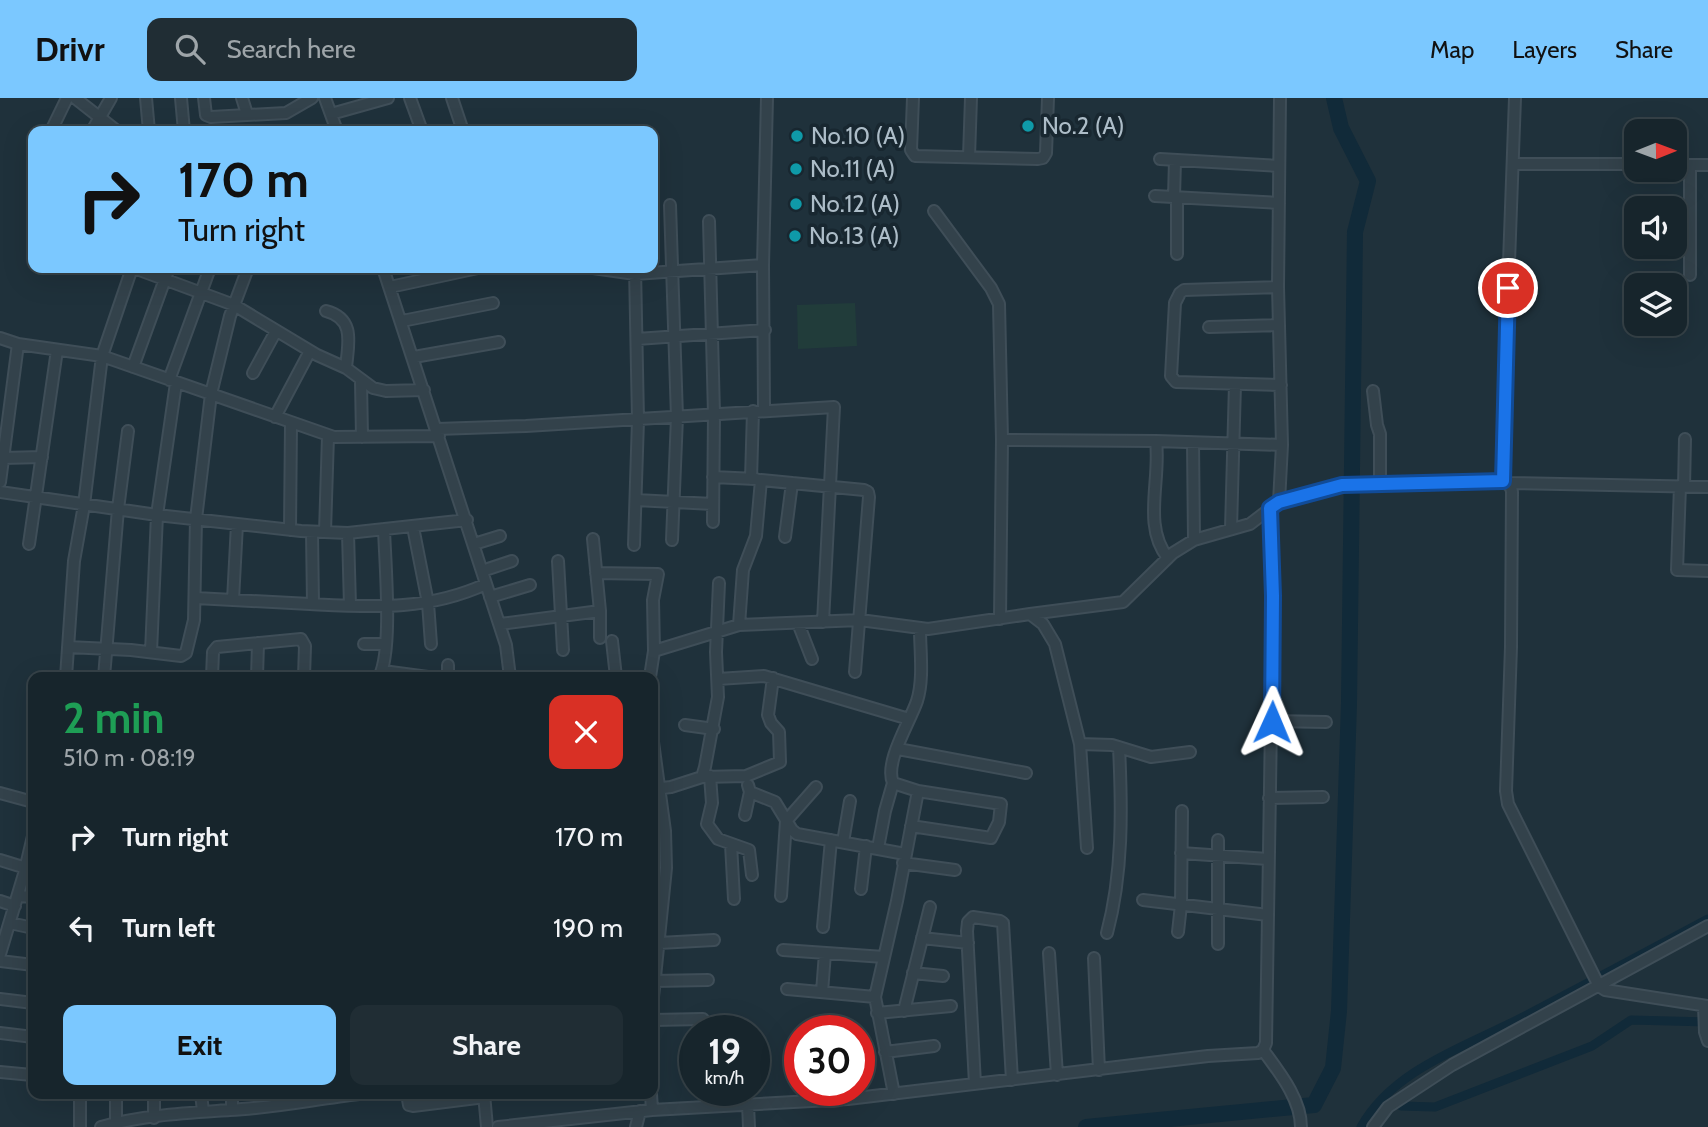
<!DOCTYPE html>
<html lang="en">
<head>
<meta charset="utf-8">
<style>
  body { margin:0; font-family:Cabin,sans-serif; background:#202d34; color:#f1f3f6; height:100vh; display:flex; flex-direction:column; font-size:26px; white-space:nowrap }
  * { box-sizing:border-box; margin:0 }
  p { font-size:23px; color:#9ea5a9 }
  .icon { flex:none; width:38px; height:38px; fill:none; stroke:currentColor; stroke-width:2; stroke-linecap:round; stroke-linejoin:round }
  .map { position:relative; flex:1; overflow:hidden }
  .side { position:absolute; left:28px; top:574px; width:630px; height:427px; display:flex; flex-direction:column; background:#17252c; border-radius:14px; box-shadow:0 7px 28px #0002,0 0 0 2px #364248 }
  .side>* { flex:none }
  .guide { position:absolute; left:28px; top:28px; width:630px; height:147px; border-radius:14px; box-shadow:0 7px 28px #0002,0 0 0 2px #364248; background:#7bc8ff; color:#111; overflow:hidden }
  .needle { width:46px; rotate:89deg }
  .tools { position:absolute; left:1624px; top:21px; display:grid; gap:14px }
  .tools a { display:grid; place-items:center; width:63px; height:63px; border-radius:14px; background:#17252c; box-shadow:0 7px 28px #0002,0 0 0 2px #364248; font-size:35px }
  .speed { position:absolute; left:679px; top:917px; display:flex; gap:14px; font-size:35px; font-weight:700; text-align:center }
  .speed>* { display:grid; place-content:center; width:91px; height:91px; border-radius:50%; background:#17252c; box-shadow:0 7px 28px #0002,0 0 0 2px #364248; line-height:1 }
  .speed small { font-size:18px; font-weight:400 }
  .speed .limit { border:10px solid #d22; background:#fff; color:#111 }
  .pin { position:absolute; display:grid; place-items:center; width:60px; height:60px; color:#fff; margin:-30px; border:4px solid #fff; border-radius:50%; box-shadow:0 2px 7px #0007 }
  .me { position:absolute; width:77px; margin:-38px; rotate:1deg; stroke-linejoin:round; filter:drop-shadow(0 0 5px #0008) }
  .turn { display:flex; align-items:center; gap:24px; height:147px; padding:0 35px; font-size:32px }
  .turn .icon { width:91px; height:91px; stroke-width:2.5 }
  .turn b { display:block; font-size:49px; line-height:60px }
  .round { display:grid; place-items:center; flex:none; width:74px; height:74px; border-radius:14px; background:#202d34 }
  .head { display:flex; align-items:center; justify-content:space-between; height:119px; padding:0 35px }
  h1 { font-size:42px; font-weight:800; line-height:52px; color:#1e9e55 }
  .cta { display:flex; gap:14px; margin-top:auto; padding:14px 35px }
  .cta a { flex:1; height:80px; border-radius:14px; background:#7bc8ff; color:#111; font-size:28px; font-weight:800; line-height:80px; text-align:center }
  .cta a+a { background:#202d34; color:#f1f3f6 }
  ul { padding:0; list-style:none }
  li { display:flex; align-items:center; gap:21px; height:91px; padding:0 35px }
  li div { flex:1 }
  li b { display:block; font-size:26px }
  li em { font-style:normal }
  header { display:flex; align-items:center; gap:42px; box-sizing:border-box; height:98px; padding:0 35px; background:#7bc8ff; color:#111 }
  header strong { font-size:33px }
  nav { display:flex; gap:38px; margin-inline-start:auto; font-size:24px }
  .search { width:490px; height:63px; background:#202d34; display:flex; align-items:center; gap:18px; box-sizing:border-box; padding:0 24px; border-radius:14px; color:#9ea5a9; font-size:26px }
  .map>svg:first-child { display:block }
  .green { fill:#213c3a }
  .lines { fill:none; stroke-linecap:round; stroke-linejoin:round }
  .canal { stroke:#112a39; stroke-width:9 }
  .river { stroke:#112a39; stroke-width:16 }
  .street-casing { stroke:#3f4e58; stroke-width:14 }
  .street { stroke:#33424b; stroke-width:10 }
  .route-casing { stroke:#114b97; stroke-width:18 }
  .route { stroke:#1a73e8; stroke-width:12 }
  .culture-dot { fill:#0f9aa8; stroke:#182730; stroke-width:2.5 }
  .labels { text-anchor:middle; stroke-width:7; stroke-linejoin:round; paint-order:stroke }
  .poi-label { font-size:24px; fill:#adbdc8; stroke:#182730; text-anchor:start }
</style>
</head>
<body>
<header>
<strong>Drivr</strong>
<div class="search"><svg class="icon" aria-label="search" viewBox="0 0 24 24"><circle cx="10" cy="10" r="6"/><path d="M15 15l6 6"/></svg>Search here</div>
<nav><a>Map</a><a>Layers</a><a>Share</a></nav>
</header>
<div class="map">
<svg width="1708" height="1029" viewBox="0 0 1708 1029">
  <rect width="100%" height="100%" fill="#1f313b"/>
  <!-- green -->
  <path class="green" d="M855,205L857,248L798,251L797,207Z"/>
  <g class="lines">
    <!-- canal -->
    <path class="canal" d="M1401,1008L1435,1009L1592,948L1631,922L1708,924
      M1361,1029C1393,971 1467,948 1523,919C1585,887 1646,854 1708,821"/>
    <!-- river -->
    <path class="river" d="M1086,1029L1314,1007L1333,970L1339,913L1349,605L1355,134L1368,83L1341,30L1334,0"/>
    <defs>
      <path id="street" d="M75,0L117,33
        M146,0L149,33
        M181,0L184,33
        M204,0L206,17L211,19L286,15L312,0
        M242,0L247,16
        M325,0L337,33
        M410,0L422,33
        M452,0L463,33
        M913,0L911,52L915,58L1038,61L1043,60L1046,55L1048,0
        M1515,0L1503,329V383L1511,389L1512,394L1511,549L1506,693L1508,706L1599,888L1605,892L1708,908
        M331,16L388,0
        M51,33L67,0
        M92,33L111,0
        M969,59L971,0
        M1160,61L1279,68
        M1513,66H1636
        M1675,67H1708
        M1155,98L1279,105
        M1174,99L1175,62
        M670,107L677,319L672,442
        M934,113L991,190L999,206L1002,342L1000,521
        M709,123L714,316L713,424
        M1177,156V99
        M134,170L234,207L317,257L346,270L373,290L386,293L424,292
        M383,170L506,547L510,579
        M593,170L635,176L763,167
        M1690,177V67
        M390,189L478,170
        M1278,189L1184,192L1180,195L1175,205L1171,278L1176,284L1281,287
        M326,213C356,221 348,246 346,270
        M402,223L493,205
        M1209,229L1279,227
        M0,240L18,246L102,258L334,339L439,338
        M637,241L765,232
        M414,259L499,244
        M133,269L169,170
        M253,275L276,233
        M169,282L210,170
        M361,283L362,339
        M1373,293L1377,327L1380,336V386
        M764,313L763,167L767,0
        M275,319L310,253
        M437,331L526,328L834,309L823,524
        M1002,342L1156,343
        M1193,345L1194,442
        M3,360L42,359
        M713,379L756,381
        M751,381L753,313
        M0,384L18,246
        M1508,385L1708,389
        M1680,388L1677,472L1708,473
        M1684,389L1685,341
        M0,394L157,417L301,433L348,435L467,422
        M636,402L713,406
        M1279,404L1282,347L1278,189L1280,0
        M413,429L428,505L431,546
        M1231,431L1235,286
        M290,432L291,325
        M312,434L313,506
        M325,434L328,338
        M348,435L350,508
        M785,439L792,385
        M593,441L600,513V540
        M29,446L57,252
        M474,446L500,438
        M634,447L638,322L635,170
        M1168,460C1142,428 1161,382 1156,343L1282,347
        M558,463L563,552
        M482,473L512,463
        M596,475L658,476L653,502L654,553L650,579
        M490,499L530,487
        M196,500C234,502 272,504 310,506C373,509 427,513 486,486
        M233,502L237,426
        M1030,516L1123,504L1173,455L1194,442L1250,426L1279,404L1342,387L1358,386L1503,383
        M798,525L812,561
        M500,526L600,513
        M739,527L743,472L756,438L761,382L864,392L868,394L869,399L855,574
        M612,543L616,579
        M364,546H385
        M68,549L131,552L181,558L186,555L194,522L196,421L211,296L230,218L248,170
        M654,553L739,527L860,522L928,531L1030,516L1043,526L1055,546L1080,646L1087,750
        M151,554L157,417L176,285
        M383,573L428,579
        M66,579L74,463L84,407L102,258L132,170
        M104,579L118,411L128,333
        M212,579L213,554L217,549L301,541L305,548L304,579
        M257,579L258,545
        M379,579C393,553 385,464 384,431
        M448,579V567
        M718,581L764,578L909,621
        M1272,623L1326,624
        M685,627L714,631
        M653,644L665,733L666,770L653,899
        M1080,646L1112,647L1151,659L1190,654
        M898,651L1026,675
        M710,678L712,705L707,726L718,741L749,752L752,777
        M702,679L746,678L780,664L779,634L771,625L768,617L773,580
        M654,691L671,689L702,679L705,669L718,599L716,554L719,485
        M750,694L775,704L792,732L797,736L905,756
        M0,695L33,704
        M1269,700L1323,699
        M745,717L750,694L748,687
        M911,728L991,740L999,724L1001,706L918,693L893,685C884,664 910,624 917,603C924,581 920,553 920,531
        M843,744L850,703
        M731,746L734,801
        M878,750L885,713L893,685
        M1181,755L1268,761
        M0,762L26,770
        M903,765L955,772
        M861,791L866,748
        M18,798L33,799
        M781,798L786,723L816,689
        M1143,802L1268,817
        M0,803L15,808
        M10,825L33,830
        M823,829L831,742
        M1178,834L1181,807L1182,713
        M1107,835C1123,775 1122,711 1119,649
        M922,840L968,845
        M659,845L714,842
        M1218,846V742
        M783,852L884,859
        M1049,855L1057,977
        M0,856L24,776L33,738
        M1094,860L1099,972
        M0,863L33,867
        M913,875L943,878
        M654,883L708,882
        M787,891L875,899
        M822,894L825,855
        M0,901L33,905
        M1704,908L1705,934L1708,943
        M904,913L930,809
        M877,915L951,908
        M653,922L703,921
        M0,935L33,939
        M1263,952L1266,945L1273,498L1270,410
        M1263,952C1279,974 1301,1001 1301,1029
        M885,954L934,948
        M0,974L32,977
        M975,986L967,833L968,824L973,819L1000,823L1003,825L1012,982
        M116,996V1025
        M201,996L203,1013
        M407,996L409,1007L413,1008L485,999
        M484,996L487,1029
        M651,996L652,1012
        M894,996L875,899L897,803L918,693
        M748,1006L749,1029
        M232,1012V996
        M154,1020V996
        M80,1029V996
        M101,1029C142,1017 187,1015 230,1012C273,1010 316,1001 359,996
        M498,1029L652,1012L848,1001L1208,958L1258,955L1263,952
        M636,1029L640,1013
        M1373,1029L1388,1009L1452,967L1708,828"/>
    </defs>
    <!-- street casing -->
    <use href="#street" class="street-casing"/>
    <!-- street -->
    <use href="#street" class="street"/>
  </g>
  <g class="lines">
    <defs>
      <path id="route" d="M1272,624L1273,498L1270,410L1279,404L1342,387L1503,383L1508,190"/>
    </defs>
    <!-- route casing -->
    <use href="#route" class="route-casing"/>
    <!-- route -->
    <use href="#route" class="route"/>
  </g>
  <!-- markers -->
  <g class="culture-dot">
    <circle cx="1028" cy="28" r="7"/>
    <circle cx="797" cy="38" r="7"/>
    <circle cx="796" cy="71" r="7"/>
    <circle cx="796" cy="106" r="7"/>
    <circle cx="795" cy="138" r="7"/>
  </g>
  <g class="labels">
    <!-- poi labels -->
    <g class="poi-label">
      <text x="1042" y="36">No.2 (A)</text>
      <text x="811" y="46">No.10 (A)</text>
      <text x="810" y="79">No.11 (A)</text>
      <text x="810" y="114">No.12 (A)</text>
      <text x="809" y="146">No.13 (A)</text>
    </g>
  </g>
</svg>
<div class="tools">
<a><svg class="needle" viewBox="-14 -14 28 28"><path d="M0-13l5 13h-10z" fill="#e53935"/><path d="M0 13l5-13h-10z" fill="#9ea5a9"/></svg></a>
<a><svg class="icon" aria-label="sound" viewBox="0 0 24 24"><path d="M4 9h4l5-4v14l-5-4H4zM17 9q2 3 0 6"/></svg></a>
<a><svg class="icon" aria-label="layers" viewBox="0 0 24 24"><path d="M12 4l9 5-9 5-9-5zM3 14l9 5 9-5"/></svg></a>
</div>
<div class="speed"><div>19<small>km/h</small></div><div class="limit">30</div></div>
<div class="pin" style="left:1508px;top:190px;background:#d93025"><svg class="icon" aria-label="arrive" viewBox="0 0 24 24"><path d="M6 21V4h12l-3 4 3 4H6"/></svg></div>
<svg class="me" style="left:1272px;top:624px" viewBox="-20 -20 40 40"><path d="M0-17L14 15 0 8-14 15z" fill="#1a73e8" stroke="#fff" stroke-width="4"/></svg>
<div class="guide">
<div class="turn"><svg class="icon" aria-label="right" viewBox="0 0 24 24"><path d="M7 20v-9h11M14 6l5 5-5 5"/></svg><div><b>170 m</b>Turn right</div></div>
</div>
<section class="side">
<div class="head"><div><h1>2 min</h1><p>510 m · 08:19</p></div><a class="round" style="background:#d93025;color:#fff"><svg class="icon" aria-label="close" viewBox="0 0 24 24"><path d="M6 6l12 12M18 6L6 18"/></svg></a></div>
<ul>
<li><svg class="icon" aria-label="right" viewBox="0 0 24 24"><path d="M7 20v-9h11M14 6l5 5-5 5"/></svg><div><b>Turn right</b></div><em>170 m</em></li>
<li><svg class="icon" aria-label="left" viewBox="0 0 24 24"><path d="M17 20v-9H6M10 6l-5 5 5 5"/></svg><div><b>Turn left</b></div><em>190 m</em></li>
</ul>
<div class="cta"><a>Exit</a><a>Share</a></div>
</section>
</div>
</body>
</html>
